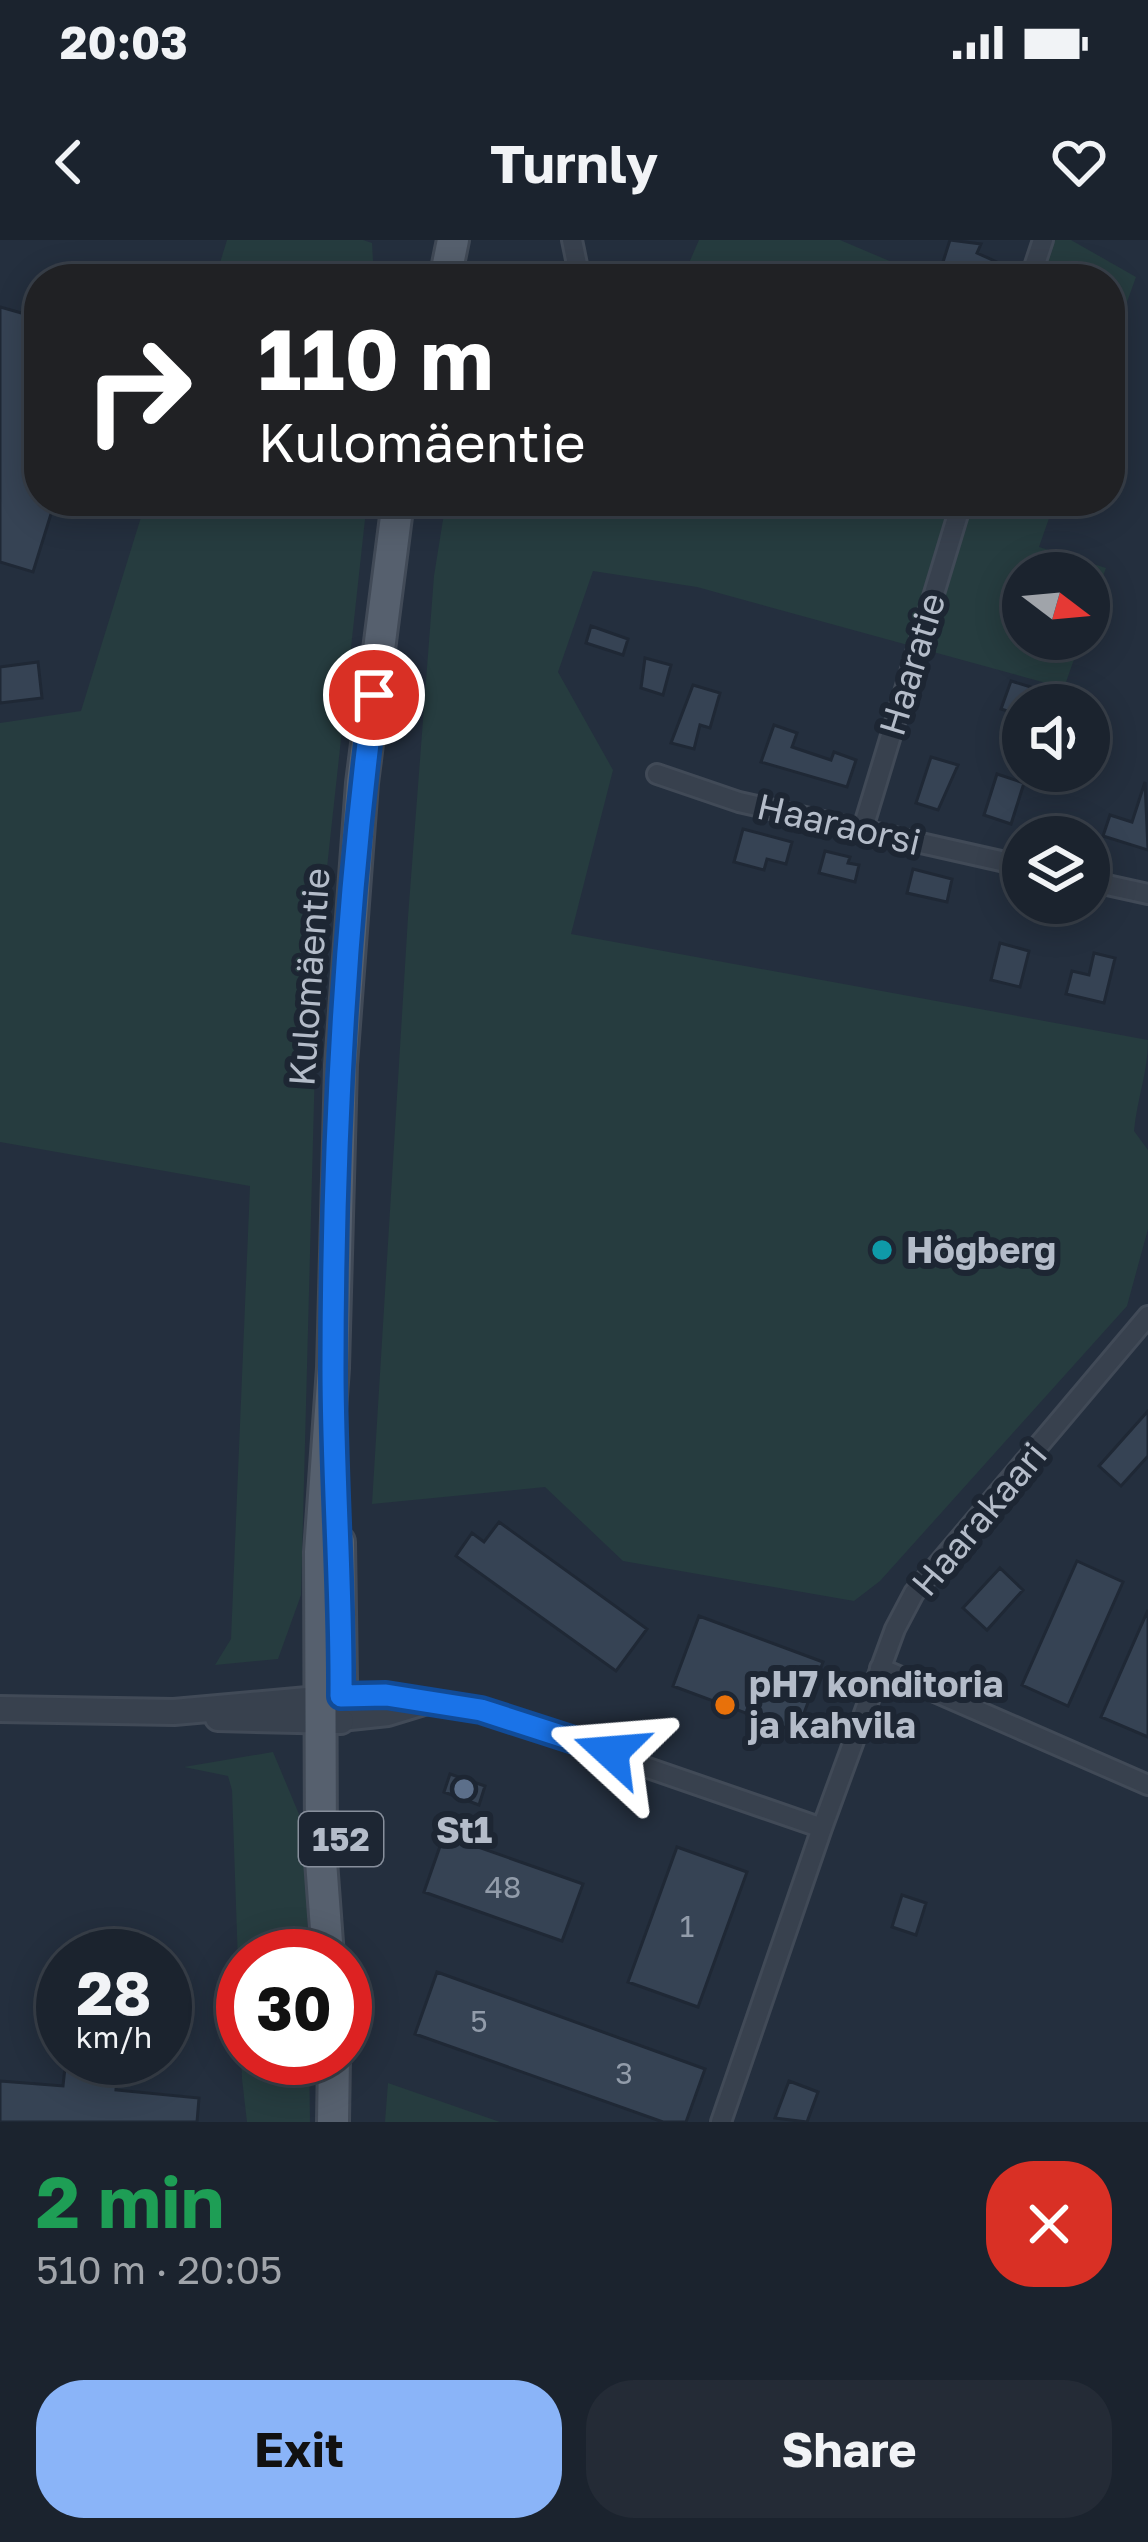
<!DOCTYPE html>
<html lang="en">
<head>
<meta charset="utf-8">
<style>
  body { margin:0; font-family:"Golos Text",sans-serif; background:#242b36; color:#f1f3f6; height:100vh; display:flex; flex-direction:column; font-size:45px; white-space:nowrap }
  * { box-sizing:border-box; margin:0 }
  p { font-size:39px; color:#a0a4aa }
  .icon { flex:none; width:66px; height:66px; fill:none; stroke:currentColor; stroke-width:2; stroke-linecap:round; stroke-linejoin:round }
  .map { position:relative; height:1882px; overflow:hidden }
  .side { display:flex; flex-direction:column; background:#1b232e; flex:1 }
  .side>* { flex:none }
  .top-card { position:absolute; left:24px; top:24px; width:1101px; height:252px; border-radius:48px; box-shadow:0 6px 30px #0003,0 0 0 3px #39404a; background:#202124; color:#fff; overflow:hidden }
  .needle { width:78px; rotate:106deg }
  .tools { position:absolute; left:1002px; top:312px; display:grid; gap:24px }
  .tools a { display:grid; place-items:center; width:108px; height:108px; border-radius:50%; background:#1b232e; box-shadow:0 6px 30px #0003,0 0 0 3px #39404a; font-size:60px }
  .speed { position:absolute; left:36px; top:1689px; display:flex; gap:24px; font-size:60px; font-weight:700; text-align:center }
  .speed>* { display:grid; place-content:center; width:156px; height:156px; border-radius:50%; background:#1b232e; box-shadow:0 6px 30px #0003,0 0 0 3px #39404a; line-height:1 }
  .speed small { font-size:30px; font-weight:400 }
  .speed .limit { border:18px solid #d22; background:#fff; color:#111 }
  .pin { position:absolute; display:grid; place-items:center; width:102px; height:102px; color:#fff; margin:-51px; border:6px solid #fff; border-radius:50%; box-shadow:0 3px 12px #0007 }
  .me { position:absolute; width:132px; margin:-66px; rotate:289deg; stroke-linejoin:round; filter:drop-shadow(0 0 9px #0008) }
  .turn { display:flex; align-items:center; gap:42px; height:252px; padding:0 36px; font-size:54px }
  .turn .icon { width:156px; height:156px; stroke-width:2.5 }
  .turn b { display:block; font-size:84px; line-height:102px }
  .round { display:grid; place-items:center; flex:none; width:126px; height:126px; border-radius:48px; background:#242b36 }
  .summary { display:flex; align-items:center; justify-content:space-between; height:204px; padding:0 36px }
  h1 { font-size:72px; font-weight:700; line-height:90px; color:#1e9e55 }
  .primary-button { display:flex; gap:24px; margin-top:auto; padding:24px 36px }
  .primary-button a { flex:1; height:138px; border-radius:48px; background:#8ab4f8; color:#111; font-size:48px; font-weight:700; line-height:138px; text-align:center }
  .primary-button a+a { background:#242b36; color:#f1f3f6 }
  .status { display:flex; justify-content:space-between; align-items:center; height:84px; padding:0 60px; background:#1b232e; direction:ltr }
  .status svg { height:33px; fill:currentColor }
  header { display:flex; justify-content:space-between; align-items:center; height:156px; padding:0 36px; background:#1b232e; font-size:54px; font-weight:700 }
  .map>svg:first-child { display:block }
  .green { fill:#263c3f }
  .building { fill:#364354; stroke:#1f2835; stroke-width:3 }
  .lines { fill:none; stroke-linecap:round; stroke-linejoin:round }
  .minor-casing { stroke:#414a57; stroke-width:24 }
  .tertiary-casing { stroke:#414a57; stroke-width:30 }
  .primary-casing { stroke:#414a57; stroke-width:36 }
  .minor { stroke:#38414e; stroke-width:18 }
  .tertiary { stroke:#38414e; stroke-width:24 }
  .primary { stroke:#56606e; stroke-width:30 }
  .route-casing { stroke:#114b97; stroke-width:30 }
  .route { stroke:#1a73e8; stroke-width:21 }
  .culture-dot { fill:#0f9aa8; stroke:#1d2633; stroke-width:4.5 }
  .food-dot { fill:#e8710a; stroke:#1d2633; stroke-width:4.5 }
  .service-dot { fill:#5c6f8a; stroke:#1d2633; stroke-width:4.5 }
  .labels { text-anchor:middle; stroke-width:12; stroke-linejoin:round; paint-order:stroke }
  .number-label { font-size:30px; fill:#929caa }
  .shield { fill:#1d2633; stroke:#878f9c; stroke-width:3 }
  .shield-label { font-size:33px; font-weight:bold; fill:#b4bcc9 }
  .street-label { font-size:36px; fill:#b4bcc9; stroke:#1d2633 }
  .poi-label { font-size:36px; font-weight:bold; fill:#b4bcc9; stroke:#1d2633; text-anchor:start }
</style>
</head>
<body>
<div class="status"><b>20:03</b><svg viewBox="0 0 49 12"><path d="M0 12V9h3v3zM5 12V6h3v6zM10 12V3h3v9zM15 12V0h3v12zM26 1h20v11H26zM47 4h2v5h-2z"/></svg></div>
<header><svg class="icon" aria-label="back" viewBox="0 0 24 24"><path d="M15 5l-7 7 7 7"/></svg>Turnly<svg class="icon" aria-label="heart" viewBox="0 0 24 24"><path d="M12 20l-8-8c-3-5 5-10 8-4 3-6 11-1 8 4z"/></svg></header>
<div class="map">
<svg width="1148" height="1882" viewBox="0 0 1148 1882">
  <rect width="100%" height="100%" fill="#242f3e"/>
  <!-- green -->
  <path class="green" d="M227,0H363L372,3L374,39H215Z
    M699,0H840L932,39H682Z
    M1051,0H1071L1136,37L1110,109V39H1038Z
    M146,261H367L318,710L301,1355L278,1419L215,1425L231,1399L250,946L0,902V483L81,471Z
    M446,261H1055L1039,307L1106,328L1089,376V333H1023V399H1081L1064,448L697,347L593,331L558,432L613,530L571,694L1148,800C1148,832 1137,859 1134,891L1148,910V989L1127,1066L880,1341L854,1361L623,1321L545,1247L372,1264L408,677L434,336Z
    M273,1512L306,1591L308,1716H243V1818H309L310,1882H247L242,1839L232,1550L228,1536L184,1527Z
    M388,1843L500,1882H385Z"/>
  <!-- building -->
  <path class="building" d="M950,0L981,4L977,13L1010,28L1006,39H981L943,22Z
    M0,67L39,78V261H55L33,332L0,322Z
    M591,386L628,399L623,415L586,403Z
    M645,418L671,425L663,455L641,448Z
    M38,422L42,458L0,463V427Z
    M1011,441L1034,448L1028,465H1023V476L1001,469Z
    M693,445L720,453L710,488L700,485L694,509L671,503Z
    M774,485L797,493L792,507L831,520L834,512L856,520L847,547L761,522Z
    M931,517L958,525L938,570L916,563Z
    M997,534L1024,543L1011,584L984,575Z
    M1145,542L1148,610L1103,596L1110,575L1132,582Z
    M743,589L792,602L786,624L767,619L764,630L734,622Z
    M825,611L850,617L848,623L859,625L855,642L819,633Z
    M913,629L952,639L947,662L907,653Z
    M1000,703L1029,711L1020,747L991,740Z
    M1094,713L1115,718L1104,763L1066,754L1072,731L1089,735Z
    M1148,1171V1216L1121,1246L1099,1226Z
    M499,1282L647,1389L616,1431L456,1316L472,1293L484,1302Z
    M1077,1321L1123,1342L1068,1466L1022,1445Z
    M1000,1328L1023,1350L987,1390L963,1368Z
    M1148,1370V1497L1101,1477Z
    M699,1376L823,1422L797,1492L673,1446Z
    M450,1534L485,1546L479,1565L444,1552Z
    M444,1595L583,1644L562,1701L424,1652Z
    M677,1607L747,1632L698,1767L628,1742Z
    M902,1655L926,1663L916,1695L892,1687Z
    M437,1732L705,1829L686,1882H663L415,1794Z
    M66,1818H118L116,1850L199,1858L197,1882H0V1841L63,1846Z
    M789,1841L818,1852L807,1882L775,1878Z"/>
  <g class="lines">
    <defs>
      <path id="minor" d="M572,0L580,39
        M1030,39L1043,0
        M657,534L739,562L1023,626
        M863,588L962,261
        M1089,641L1148,654
        M880,1428L1148,1545
        M341,1457L386,1455L480,1470L822,1588L895,1389L914,1353L1148,1076
        M341,1481L388,1476L424,1465
        M721,1882L822,1588"/>
      <path id="tertiary" d="M0,1469L174,1472L341,1457
        M218,1478L341,1481"/>
      <path id="primary" d="M445,39L453,0
        M339,1302L341,1440
        M328,1716L321,1621L320,1312L333,1128L341,825L362,543L398,261
        M333,1882L334,1818"/>
    </defs>
    <!-- minor casing -->
    <use href="#minor" class="minor-casing"/>
    <!-- tertiary casing -->
    <use href="#tertiary" class="tertiary-casing"/>
    <!-- primary casing -->
    <use href="#primary" class="primary-casing"/>
    <!-- minor -->
    <use href="#minor" class="minor"/>
    <!-- tertiary -->
    <use href="#tertiary" class="tertiary"/>
    <!-- primary -->
    <use href="#primary" class="primary"/>
  </g>
  <g class="lines">
    <defs>
      <path id="route" d="M374,455C345,678 333,904 333,1128C333,1238 342,1347 341,1456L386,1455L481,1470L611,1512"/>
    </defs>
    <!-- route casing -->
    <use href="#route" class="route-casing"/>
    <!-- route -->
    <use href="#route" class="route"/>
  </g>
  <!-- markers -->
  <circle class="culture-dot" cx="882" cy="1010" r="12"/>
  <circle class="food-dot" cx="725" cy="1465" r="12"/>
  <circle class="service-dot" cx="464" cy="1549" r="12"/>
  <g class="labels">
    <!-- number labels -->
    <g class="number-label">
      <text x="503" y="1658">48</text>
      <text x="687" y="1697">1</text>
      <text x="479" y="1792">5</text>
      <text x="624" y="1844">3</text>
    </g>
    <!-- shield labels -->
    <rect class="shield" x="299" y="1572" width="84" height="54" rx="9"/>
    <g class="shield-label">
      <text x="341" y="1611">152</text>
    </g>
    <!-- street labels -->
    <g class="street-label">
      <text transform="translate(912 424) rotate(-73)" y="13">Haaratie</text>
      <text transform="translate(839 584) rotate(13)" y="13">Haaraorsi</text>
      <text transform="translate(309 737) rotate(-86)" y="13">Kulomäentie</text>
      <text transform="translate(979 1279) rotate(-50)" y="13">Haarakaari</text>
    </g>
    <!-- poi labels -->
    <g class="poi-label">
      <text x="906" y="1023">Högberg</text>
      <text x="749" y="1457">pH7 konditoria<tspan x="749" dy="41">ja kahvila</tspan></text>
      <text x="464" y="1603" text-anchor="middle">St1</text>
    </g>
  </g>
</svg>
<div class="tools">
<a><svg class="needle" viewBox="-14 -14 28 28"><path d="M0-13l5 13h-10z" fill="#e53935"/><path d="M0 13l5-13h-10z" fill="#a0a4aa"/></svg></a>
<a><svg class="icon" aria-label="sound" viewBox="0 0 24 24"><path d="M4 9h4l5-4v14l-5-4H4zM17 9q2 3 0 6"/></svg></a>
<a><svg class="icon" aria-label="layers" viewBox="0 0 24 24"><path d="M12 4l9 5-9 5-9-5zM3 14l9 5 9-5"/></svg></a>
</div>
<div class="speed"><div>28<small>km/h</small></div><div class="limit">30</div></div>
<div class="pin" style="left:374px;top:455px;background:#d93025"><svg class="icon" aria-label="arrive" viewBox="0 0 24 24"><path d="M6 21V4h12l-3 4 3 4H6"/></svg></div>
<svg class="me" style="left:611px;top:1512px" viewBox="-20 -20 40 40"><path d="M0-17L14 15 0 8-14 15z" fill="#1a73e8" stroke="#fff" stroke-width="4"/></svg>
<div class="top-card">
<div class="turn"><svg class="icon" aria-label="right" viewBox="0 0 24 24"><path d="M7 20v-9h11M14 6l5 5-5 5"/></svg><div><b>110 m</b>Kulomäentie</div></div>
</div>
</div>
<section class="side">
<div class="summary"><div><h1>2 min</h1><p>510 m · 20:05</p></div><a class="round" style="background:#d93025;color:#fff"><svg class="icon" aria-label="close" viewBox="0 0 24 24"><path d="M6 6l12 12M18 6L6 18"/></svg></a></div>
<div class="primary-button"><a>Exit</a><a>Share</a></div>
</section>
</body>
</html>
